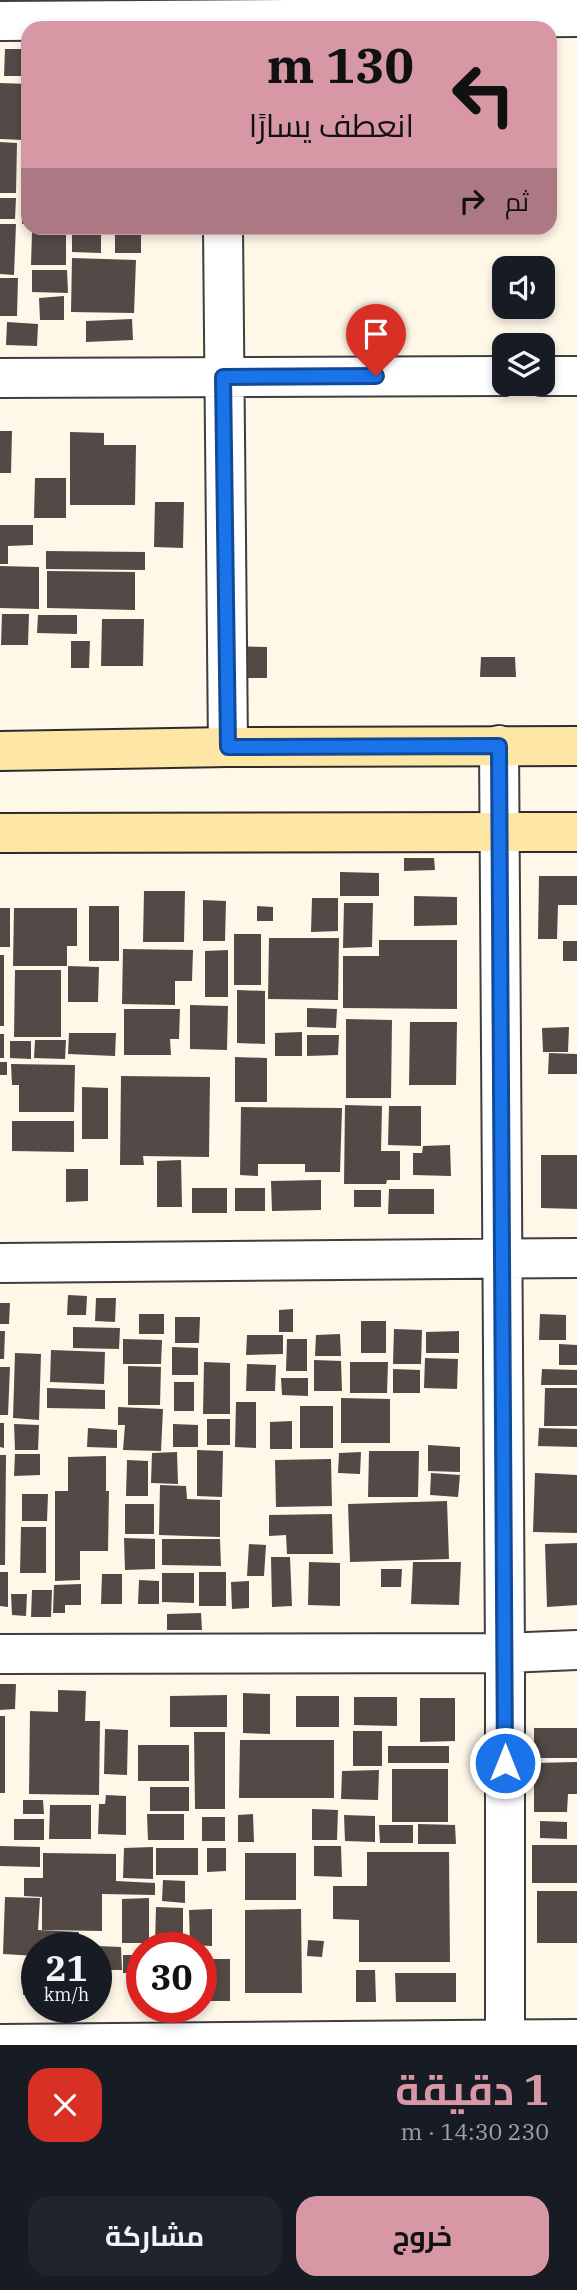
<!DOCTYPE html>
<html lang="ar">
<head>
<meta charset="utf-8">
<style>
  body { margin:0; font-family:"IBM Plex Serif",Cairo,serif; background:#20242c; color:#f1f3f6; direction:rtl; height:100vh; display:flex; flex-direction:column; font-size:26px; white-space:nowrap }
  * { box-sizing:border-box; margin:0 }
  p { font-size:23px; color:#9ea1a6 }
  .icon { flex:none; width:38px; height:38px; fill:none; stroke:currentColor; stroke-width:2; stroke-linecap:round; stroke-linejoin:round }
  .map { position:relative; height:2045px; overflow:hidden; direction:ltr }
  .drawer { display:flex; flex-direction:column; background:#171b24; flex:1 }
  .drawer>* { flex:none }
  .guide { position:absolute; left:21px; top:21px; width:536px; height:214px; border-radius:21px; box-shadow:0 4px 10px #0003; direction:rtl; background:#d797a5; color:#111; overflow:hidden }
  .controls { position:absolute; left:492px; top:256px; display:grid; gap:14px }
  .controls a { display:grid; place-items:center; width:63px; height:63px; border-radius:14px; background:#171b24; box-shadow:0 4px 10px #0003; font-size:35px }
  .speed { position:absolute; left:21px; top:1932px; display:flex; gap:14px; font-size:35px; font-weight:700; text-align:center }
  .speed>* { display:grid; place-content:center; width:91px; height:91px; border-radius:50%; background:#171b24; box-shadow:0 4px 10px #0003; line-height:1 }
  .speed small { font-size:18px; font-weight:400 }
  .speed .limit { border:10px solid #d22; background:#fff; color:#111 }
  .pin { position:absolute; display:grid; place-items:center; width:60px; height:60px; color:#fff; margin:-72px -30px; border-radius:50% 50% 50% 0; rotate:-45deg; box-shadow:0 0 7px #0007 }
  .pin .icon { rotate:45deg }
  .me { position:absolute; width:77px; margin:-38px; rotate:0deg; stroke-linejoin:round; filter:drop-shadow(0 0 5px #0008) }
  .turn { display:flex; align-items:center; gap:24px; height:147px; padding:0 28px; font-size:32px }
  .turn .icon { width:91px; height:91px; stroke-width:2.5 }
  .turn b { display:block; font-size:49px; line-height:60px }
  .then { display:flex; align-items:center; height:66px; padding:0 28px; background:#0003; gap:14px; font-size:26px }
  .round { display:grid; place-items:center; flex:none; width:74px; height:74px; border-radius:21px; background:#20242c }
  .head { display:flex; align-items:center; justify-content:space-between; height:119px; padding:0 28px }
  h1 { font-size:42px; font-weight:700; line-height:52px; color:#d797a5 }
  .primary-button { display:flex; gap:14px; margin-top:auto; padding:14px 28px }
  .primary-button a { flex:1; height:80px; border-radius:21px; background:#d797a5; color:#111; font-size:28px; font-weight:700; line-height:80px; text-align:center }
  .primary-button a+a { background:#20242c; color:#f1f3f6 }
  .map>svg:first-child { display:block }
  .building { fill:#534a47 }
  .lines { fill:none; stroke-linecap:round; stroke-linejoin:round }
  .street-casing { stroke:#3e3e3e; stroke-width:42 }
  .secondary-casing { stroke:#2d2d2d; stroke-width:42 }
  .street { stroke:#fff; stroke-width:38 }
  .secondary { stroke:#fee6a4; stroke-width:38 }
  .route-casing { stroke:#114b97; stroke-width:18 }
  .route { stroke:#1a73e8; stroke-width:12 }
</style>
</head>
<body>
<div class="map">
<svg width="577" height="2045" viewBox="0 0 577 2045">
  <rect width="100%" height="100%" fill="#fff7e8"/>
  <!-- building -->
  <path class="building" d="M5,49H28V76H4Z
    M0,83L28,84V124H24V140L0,139Z
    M0,142L17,143L16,193H0Z
    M22,195H28V224H22Z
    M0,198H16L15,219H0Z
    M0,224H16L14,275L0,274Z
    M72,228H101V253L72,252Z
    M115,228H141V253H115Z
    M149,228H182V234H149Z
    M32,232L66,233V265H31Z
    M72,258L136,260L134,313L71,312Z
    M32,270H67L68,293L32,292Z
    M0,278H18L17,316H0Z
    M64,296V320H40L39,298Z
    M132,319L133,340L86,342V321Z
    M7,322L38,324L37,346L6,345Z
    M0,431H12L11,473H0Z
    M70,432L104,433V445H136L135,505H70Z
    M35,478H66V518H34Z
    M155,502H184L183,548L154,547Z
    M0,525H33V545L8,546V564H0Z
    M46,551L145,552V570L46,569Z
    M0,566L39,567V609L0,608Z
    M47,571L135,572V610L47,608Z
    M2,614H29L28,645H1Z
    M38,615H77V634L37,633Z
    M102,619H144L143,666H101Z
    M71,641H90L89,668H71Z
    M230,646L267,647V678H229Z
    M481,657H515L516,677H480Z
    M404,858H434L435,870L404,871Z
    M340,872L379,873V896H340Z
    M539,876H577V905H558L557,939H538Z
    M144,891H185L184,942H143Z
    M414,896L457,897V925L414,926Z
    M312,898H338V931L311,932Z
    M203,900L226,901L225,941H203Z
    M344,903H373L372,947L343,948Z
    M89,906H119V961H89Z
    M257,906L273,907V921H257Z
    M0,908H10V947H0Z
    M14,908H77V946H67V966H13Z
    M234,934H261V985H234Z
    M269,938H339L338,1000L268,999Z
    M379,940H457V1009L343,1008V956H379Z
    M563,941H577V961H563Z
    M123,949L193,950L192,981H175V1005L122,1004Z
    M228,950V997H205V951Z
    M0,955H4V1026H0Z
    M68,966L99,967L98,1002H68Z
    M15,970H61V1037H14Z
    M237,990L265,991V1044L237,1043Z
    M190,1005L228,1006L227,1050L190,1049Z
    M307,1008L337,1009L336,1028L307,1027Z
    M124,1009H180L179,1039H170L171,1055H124Z
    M346,1019L392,1020L391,1098H346Z
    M410,1022H457L456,1085H409Z
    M569,1027L568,1052H543L542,1028Z
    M302,1032V1056H275V1033Z
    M69,1033H116L115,1056L68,1054Z
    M0,1034H4V1058H0Z
    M307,1035H339L338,1055L307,1056Z
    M35,1040H66L65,1059L34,1058Z
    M10,1041H31V1059L10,1058Z
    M549,1053L577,1054V1074H548Z
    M235,1057L267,1058V1102H235Z
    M0,1062H7V1075H0Z
    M11,1064L75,1065L74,1112H19V1085H12Z
    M121,1076L210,1077L209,1157L143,1156L144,1165H120Z
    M82,1087L108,1088V1139H82Z
    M345,1105L382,1106L381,1151H400V1180H387L386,1184H344Z
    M389,1106H421V1146L388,1145Z
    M241,1107L342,1108L340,1172H305V1164H258V1176L240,1175Z
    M12,1121H74V1152L12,1151Z
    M450,1145L451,1176L413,1175V1153H422L423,1146Z
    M541,1155H577V1209L541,1208Z
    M181,1160L182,1207H157V1161Z
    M66,1169H88V1201L66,1202Z
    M321,1180V1210L272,1211L271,1181Z
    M192,1188H227V1213H192Z
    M235,1188H265V1211H235Z
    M389,1189H434V1214H388Z
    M354,1190H381V1207H354Z
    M68,1295L87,1296L86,1315H67Z
    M96,1298H116L115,1322L95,1321Z
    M0,1303H10L9,1324H0Z
    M293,1309V1332H279V1310Z
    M139,1314H164V1334H139Z
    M540,1314L566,1315V1340H539Z
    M175,1317H200L199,1343H175Z
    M361,1321H386V1353H361Z
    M73,1327L120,1328L119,1349L73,1348Z
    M394,1329L422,1330L421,1364H393Z
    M0,1331H5L4,1359H0Z
    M459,1331V1353H426V1332Z
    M340,1334L341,1356H315L316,1335Z
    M247,1335H283V1354L246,1355Z
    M123,1339L162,1340L161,1364H123Z
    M287,1339H307V1371H286Z
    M559,1344L577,1345V1365H559Z
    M172,1347L198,1348V1375H172Z
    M51,1350L105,1352L104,1384L50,1382Z
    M15,1353L41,1354L39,1420L13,1418Z
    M425,1358L458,1359L457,1389L424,1388Z
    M314,1360L341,1361L342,1391H314Z
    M204,1362L230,1363V1414H203Z
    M350,1362H388L387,1393H350Z
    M247,1364L276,1365L275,1391H246Z
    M128,1366L161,1367L160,1405H128Z
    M0,1367H10L8,1415H0Z
    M393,1369L420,1370V1393H393Z
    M542,1369L577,1370V1385H541Z
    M281,1378H308V1396L282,1395Z
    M174,1382H194V1411H174Z
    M47,1388L105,1390V1409L47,1408Z
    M545,1388H577V1426H544Z
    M341,1398L390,1399V1443H341Z
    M236,1402H256V1448L235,1447Z
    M300,1406H333V1448H300Z
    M118,1407L163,1409L161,1451L123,1450L125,1425H118Z
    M207,1419H230V1445H207Z
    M292,1421V1449H270V1422Z
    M0,1423H4V1448L0,1447Z
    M14,1424L39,1425L38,1450H15Z
    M173,1424L198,1425V1447H173Z
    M88,1428L117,1430V1448L87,1447Z
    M539,1428L577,1429V1447L538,1446Z
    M428,1445L460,1447V1472L428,1471Z
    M197,1450L223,1451L222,1497L197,1496Z
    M369,1451H419L418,1497H368Z
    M177,1452L178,1484L151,1483L152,1453Z
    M361,1452L360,1474L338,1473L339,1453Z
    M15,1454H40V1475L14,1476Z
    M0,1455H6L5,1565H0Z
    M106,1456V1491H109L108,1551H80V1580L55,1581V1491H68V1457Z
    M331,1459L332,1506L276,1507L275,1460Z
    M127,1460L148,1461V1496H126Z
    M431,1473L460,1475L458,1497L430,1495Z
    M535,1473L577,1475V1533L533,1532Z
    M160,1485L186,1486L187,1499L220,1500V1537L159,1535Z
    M22,1494H48L47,1521H22Z
    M447,1501L449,1559L350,1562L348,1504Z
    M125,1504H154V1534H125Z
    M332,1514L333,1554H287L286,1535L269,1536V1515Z
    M21,1527H46V1573H20Z
    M124,1538L155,1539V1569L125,1570Z
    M162,1539H220L221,1566L162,1565Z
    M577,1543V1605L547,1607L545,1544Z
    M249,1544L266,1545L264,1576H247Z
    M271,1557H290L292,1606L272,1607Z
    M309,1562L340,1563V1606L308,1605Z
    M413,1562H461L459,1605L411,1604Z
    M381,1569H402L401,1587H381Z
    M0,1572H8V1607L0,1606Z
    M199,1572H226V1606H199Z
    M162,1573H194V1603L162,1602Z
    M102,1574H122V1604H101Z
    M139,1580L159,1581V1604H138Z
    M249,1581V1608L232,1609L231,1582Z
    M81,1584V1605H65V1613H53L54,1585Z
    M32,1590H52L51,1617H31Z
    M11,1594H27L26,1616L12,1615Z
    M201,1613L202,1630H167V1614Z
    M0,1684H16L15,1709L0,1710Z
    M58,1690L86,1691L85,1721H100L99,1795L29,1794L30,1711L58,1712Z
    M243,1693L270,1694V1734L243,1733Z
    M227,1695V1727H170V1696Z
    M296,1696H339V1727H296Z
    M354,1697H397V1726L354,1725Z
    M420,1698H455V1741L420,1742Z
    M0,1716H5V1793H0Z
    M534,1728H577V1758H534Z
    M105,1729L128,1730L127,1775L104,1774Z
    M353,1731H382V1766H353Z
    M194,1732H225V1809H195Z
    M240,1740H334V1798H239Z
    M138,1745H189V1781H138Z
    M388,1746H449V1763H388Z
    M577,1762V1794H568L567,1812H534V1763Z
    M392,1769H448V1822H392Z
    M379,1770L378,1800L341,1799L342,1771Z
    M150,1787H189V1811H150Z
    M106,1795L126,1796V1835L98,1834L99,1804H105Z
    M23,1800H43L44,1814H23Z
    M50,1805H91V1839H49Z
    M312,1809L338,1810L337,1840H312Z
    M147,1814H184V1840H148Z
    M253,1814L254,1842H238V1815Z
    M344,1815L375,1816V1842L345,1841Z
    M202,1817H225V1841H202Z
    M14,1819H44V1840H14Z
    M540,1821L567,1822V1839L540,1838Z
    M418,1824L455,1825L456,1844H418Z
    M379,1825H413V1843H380Z
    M532,1845H577V1883H532Z
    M0,1846L40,1847V1867L0,1866Z
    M314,1846H341L342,1877L314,1876Z
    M153,1847V1879L123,1878L124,1848Z
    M156,1848H198V1875H156Z
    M207,1848H226V1871L207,1872Z
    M367,1852H449L450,1962H359V1920L333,1919V1886H367Z
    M43,1853L116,1854V1881L155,1883V1895L102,1894V1931L42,1930V1897L24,1896V1878H43Z
    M245,1853H296V1900H245Z
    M163,1880L185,1881V1903L162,1901Z
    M537,1891H577V1943H537Z
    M5,1897L40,1898L38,1930L79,1932L78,1948H37V1956L3,1954Z
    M149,1898V1943H122V1899Z
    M156,1907L183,1908V1945H155Z
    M212,1909V1946L190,1945L189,1910Z
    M301,1909L302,1993H245V1910Z
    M308,1940L324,1941L322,1957L307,1956Z
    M97,1946L121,1947L122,1970H109V1962H97Z
    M123,1955H142V1973H123Z
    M204,1959H230V2001H204Z
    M96,1965L106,1966V1975H96Z
    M23,1969H37V1995H23Z
    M356,1970H375L376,2002H356Z
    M395,1973H456V2002H396Z"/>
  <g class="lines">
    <defs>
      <path id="street" d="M0,21L577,17
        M223,228L228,747
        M542,376H577
        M0,378L504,376
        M499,745L505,1653V2045
        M0,1263L577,1258
        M0,1654L505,1653L577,1650
        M0,2044L577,2039"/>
      <path id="secondary" d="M0,751L228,747L577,746
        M0,833L577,832"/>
    </defs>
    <!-- street casing -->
    <use href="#street" class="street-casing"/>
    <!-- secondary casing -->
    <use href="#secondary" class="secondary-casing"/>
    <!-- street -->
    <use href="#street" class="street"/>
    <!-- secondary -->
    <use href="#secondary" class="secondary"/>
  </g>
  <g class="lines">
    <defs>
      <path id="route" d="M376,376L223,377L228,747L499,746L505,1763"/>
    </defs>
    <!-- route casing -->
    <use href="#route" class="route-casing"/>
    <!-- route -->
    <use href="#route" class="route"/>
  </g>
</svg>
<div class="controls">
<a><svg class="icon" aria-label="sound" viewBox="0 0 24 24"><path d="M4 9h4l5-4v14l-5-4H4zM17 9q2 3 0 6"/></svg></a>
<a><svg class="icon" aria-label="layers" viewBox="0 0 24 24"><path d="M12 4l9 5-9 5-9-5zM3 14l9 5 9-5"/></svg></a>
</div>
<div class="speed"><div>21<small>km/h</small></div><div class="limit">30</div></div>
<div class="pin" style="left:376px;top:376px;background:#d93025"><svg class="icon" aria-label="arrive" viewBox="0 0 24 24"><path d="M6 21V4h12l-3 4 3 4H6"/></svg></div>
<svg class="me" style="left:505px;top:1763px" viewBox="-20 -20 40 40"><circle r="17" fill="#1a73e8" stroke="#fff" stroke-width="3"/><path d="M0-11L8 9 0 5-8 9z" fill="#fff"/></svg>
<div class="guide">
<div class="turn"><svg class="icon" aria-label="left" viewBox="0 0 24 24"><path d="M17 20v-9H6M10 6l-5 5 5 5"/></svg><div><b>130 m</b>انعطف يسارًا</div></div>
<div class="then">ثم<svg class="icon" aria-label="right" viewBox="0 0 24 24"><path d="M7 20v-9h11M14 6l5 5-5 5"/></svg></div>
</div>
</div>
<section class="drawer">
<div class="head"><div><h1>1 دقيقة</h1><p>230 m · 14:30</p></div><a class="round" style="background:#d93025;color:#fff"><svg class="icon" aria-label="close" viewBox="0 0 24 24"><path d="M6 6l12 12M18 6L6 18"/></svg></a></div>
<div class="primary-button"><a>خروج</a><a>مشاركة</a></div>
</section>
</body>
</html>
